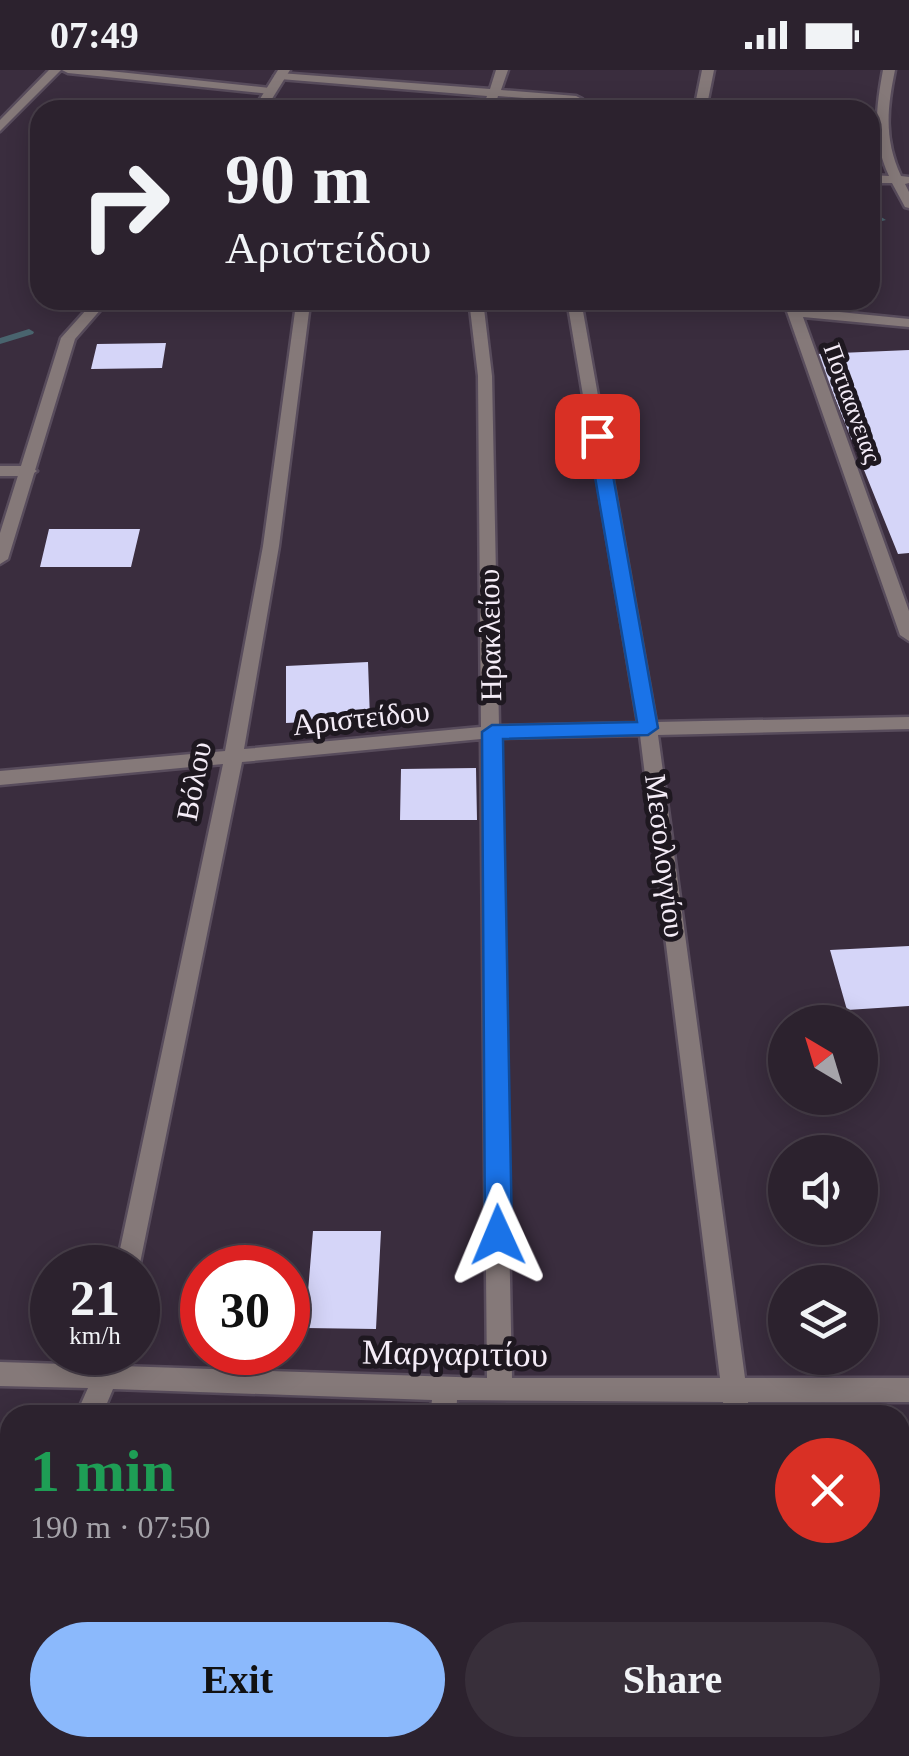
<!DOCTYPE html>
<html lang="en">
<head>
<meta charset="utf-8">
<style>
  body { margin:0; font-family:"Times New Roman",serif; background:#382f3a; color:#f1f3f6; height:100vh; display:flex; flex-direction:column; font-size:38px; white-space:nowrap }
  * { box-sizing:border-box; margin:0 }
  p { font-size:32px; color:#a6a4aa }
  .icon { flex:none; width:55px; height:55px; fill:none; stroke:currentColor; stroke-width:2; stroke-linecap:round; stroke-linejoin:round }
  .map { position:relative; flex:1; overflow:hidden }
  .side { position:absolute; left:0px; top:1335px; width:910px; height:352px; display:flex; flex-direction:column; background:#2c222e; border-radius:30px 30px 0 0; box-shadow:0 5px 25px #0003,0 0 0 2px #483f4a }
  .side>* { flex:none }
  .hud { position:absolute; left:30px; top:30px; width:850px; height:210px; border-radius:30px; box-shadow:0 5px 25px #0003,0 0 0 2px #483f4a; background:#2c222e; color:#f1f3f6; overflow:hidden }
  .needle { width:65px; rotate:322deg }
  .buttons { position:absolute; left:768px; top:935px; display:grid; gap:20px }
  .buttons a { display:grid; place-items:center; width:110px; height:110px; border-radius:50%; background:#2c222e; box-shadow:0 5px 25px #0003,0 0 0 2px #483f4a; font-size:50px }
  .speed { position:absolute; left:30px; top:1175px; display:flex; gap:20px; font-size:50px; font-weight:700; text-align:center }
  .speed>* { display:grid; place-content:center; width:130px; height:130px; border-radius:50%; background:#2c222e; box-shadow:0 5px 25px #0003,0 0 0 2px #483f4a; line-height:1 }
  .speed small { font-size:25px; font-weight:400 }
  .speed .limit { border:15px solid #d22; background:#fff; color:#111 }
  .pin { position:absolute; display:grid; place-items:center; width:85px; height:85px; color:#fff; margin:-42px; border-radius:20px; box-shadow:0 5px 15px #0006 }
  .me { position:absolute; width:110px; margin:-55px; rotate:359deg; stroke-linejoin:round; filter:drop-shadow(0 0 8px #0008) }
  .turn { display:flex; align-items:center; gap:35px; height:210px; padding:0 30px; font-size:45px }
  .turn .icon { width:130px; height:130px; stroke-width:2.5 }
  .turn b { display:block; font-size:70px; line-height:85px }
  .round { display:grid; place-items:center; flex:none; width:105px; height:105px; border-radius:52px; background:#382f3a }
  .overview { display:flex; align-items:center; justify-content:space-between; height:170px; padding:0 30px }
  h1 { font-size:60px; font-weight:700; line-height:75px; color:#1e9e55 }
  .cta { display:flex; gap:20px; margin-top:auto; padding:20px 30px }
  .cta a { flex:1; height:115px; border-radius:60px; background:#8bb9fc; color:#111; font-size:40px; font-weight:700; line-height:115px; text-align:center }
  .cta a+a { background:#382f3a; color:#f1f3f6 }
  .status { display:flex; justify-content:space-between; align-items:center; height:70px; padding:0 50px; background:#2c222e; direction:ltr }
  .status svg { height:28px; fill:currentColor }
  .map>svg:first-child { display:block }
  .lines { fill:none; stroke-linecap:round; stroke-linejoin:round }
  .stream { fill:#49646e; fill-rule:evenodd }
  .building { fill:#d5d5f8 }
  .minor-casing { stroke:#584c5c; stroke-width:5 }
  .tertiary-casing { stroke:#584c5c; stroke-width:5 }
  .minor { fill:#857979; fill-rule:evenodd }
  .tertiary { fill:#857979; fill-rule:evenodd }
  .route { fill:#1a73e8; stroke:#114b97; stroke-width:2.5 }
  .labels { text-anchor:middle; stroke-width:10; stroke-linejoin:round; paint-order:stroke }
  .far-street-label { font-size:25px; fill:#f4ecf7; stroke:#1e1820 }
  .street-label { font-size:30px; fill:#f4ecf7; stroke:#1e1820 }
  .near-street-label { font-size:35px; fill:#f4ecf7; stroke:#1e1820 }
</style>
</head>
<body>
<div class="status"><b>07:49</b><svg viewBox="0 0 49 12"><path d="M0 12V9h3v3zM5 12V6h3v6zM10 12V3h3v9zM15 12V0h3v12zM26 1h20v11H26zM47 4h2v5h-2z"/></svg></div>
<div class="map">
<svg width="909" height="1686" viewBox="0 0 909 1686">
  <rect width="100%" height="100%" fill="#3a2d3e"/>
  <g class="lines">
    <!-- stream -->
    <path class="stream" d="M870,148L881,147L886,150L870,154Z
      M121,230H134L125,234Z
      M29,259L34,262L33,264L0,274V268Z"/>
  </g>
  <!-- building -->
  <path class="building" d="M166,273L162,298L91,299L97,274Z
    M909,280V483L898,484L817,284Z
    M49,459H140L131,497H40Z
    M368,592L370,649L286,653V596Z
    M476,698L477,750H400L401,699Z
    M909,876V936L847,940L830,880Z
    M313,1161H381L376,1259L305,1258Z"/>
  <g class="lines">
    <defs>
      <path id="minor" d="M49,0H61L0,61V50Z
        M62,0H100L270,18L276,21L270,24L68,3Z
        M496,0H508L501,20L576,26L582,29L576,32L498,26L494,40H482L487,26L280,9L274,6L280,3L490,19Z
        M702,0H714L706,40H694Z
        M883,0H895C887,38 884,70 901,106L909,107V113L905,114L909,122V138L905,137L892,113H870V105L889,106C872,70 876,38 883,0Z
        M303,230L310,234L279,476L244,679L481,657L478,306L469,230H483L492,306L499,656L638,653L567,230H581L656,652L909,647V659L658,665L745,1308H909V1332H748L750,1345H724L723,1332L457,1330L456,1345H430L432,1330L113,1319L102,1345H76L88,1318L0,1316V1292L96,1295L99,1282H123L120,1296L487,1308L481,669L242,692L138,1203V1198H116L223,694L0,715V701L225,681L263,476L296,234ZM640,665L720,1308H512L499,668Z
        M783,230H797L800,238L909,249V257L803,247L909,541V571L900,565Z
        M0,396H29L37,401L29,406H0Z
        M10,1539V1591L0,1596V1544Z
        M403,1678H431L430,1686H402Z
        M750,1678H778V1686H750Z"/>
      <path id="tertiary" d="M278,0H290L265,40H253Z
        M95,230H109L75,269L8,489L0,494V463L61,268Z"/>
    </defs>
    <!-- minor casing -->
    <use href="#minor" class="minor-casing"/>
    <!-- tertiary casing -->
    <use href="#tertiary" class="tertiary-casing"/>
    <!-- minor -->
    <use href="#minor" class="minor"/>
    <!-- tertiary -->
    <use href="#tertiary" class="tertiary"/>
  </g>
  <!-- route -->
  <path class="route" d="M597,360L606,366L658,658L648,665L503,669L512,1165L508,1173L498,1177L489,1173L485,1165L482,662L492,655L637,652L588,366Z"/>
  <g class="labels">
    <!-- far-street labels -->
    <g class="far-street-label">
      <text transform="translate(853 333) rotate(70)" y="9">Ποτιαανειας</text>
    </g>
    <!-- street labels -->
    <g class="street-label">
      <text transform="translate(490 565) rotate(-91)" y="10">Ηρακλείου</text>
      <text transform="translate(361 648) rotate(-6)" y="10">Αριστείδου</text>
      <text transform="translate(194 711) rotate(-79)" y="10">Βόλου</text>
      <text transform="translate(665 786) rotate(83)" y="10">Μεσολογγίου</text>
    </g>
    <!-- near-street labels -->
    <g class="near-street-label">
      <text transform="translate(455 1283) rotate(1)" y="12">Μαργαριτίου</text>
    </g>
  </g>
</svg>
<div class="buttons">
<a><svg class="needle" viewBox="-14 -14 28 28"><path d="M0-13l5 13h-10z" fill="#e53935"/><path d="M0 13l5-13h-10z" fill="#a6a4aa"/></svg></a>
<a><svg class="icon" aria-label="sound" viewBox="0 0 24 24"><path d="M4 9h4l5-4v14l-5-4H4zM17 9q2 3 0 6"/></svg></a>
<a><svg class="icon" aria-label="layers" viewBox="0 0 24 24"><path d="M12 4l9 5-9 5-9-5zM3 14l9 5 9-5"/></svg></a>
</div>
<div class="speed"><div>21<small>km/h</small></div><div class="limit">30</div></div>
<div class="pin" style="left:597px;top:366px;background:#d93025"><svg class="icon" aria-label="arrive" viewBox="0 0 24 24"><path d="M6 21V4h12l-3 4 3 4H6"/></svg></div>
<svg class="me" style="left:498px;top:1165px" viewBox="-20 -20 40 40"><path d="M0-17L14 15 0 8-14 15z" fill="#1a73e8" stroke="#fff" stroke-width="4"/></svg>
<div class="hud">
<div class="turn"><svg class="icon" aria-label="right" viewBox="0 0 24 24"><path d="M7 20v-9h11M14 6l5 5-5 5"/></svg><div><b>90 m</b>Αριστείδου</div></div>
</div>
<section class="side">
<div class="overview"><div><h1>1 min</h1><p>190 m · 07:50</p></div><a class="round" style="background:#d93025;color:#fff"><svg class="icon" aria-label="close" viewBox="0 0 24 24"><path d="M6 6l12 12M18 6L6 18"/></svg></a></div>
<div class="cta"><a>Exit</a><a>Share</a></div>
</section>
</div>
</body>
</html>
